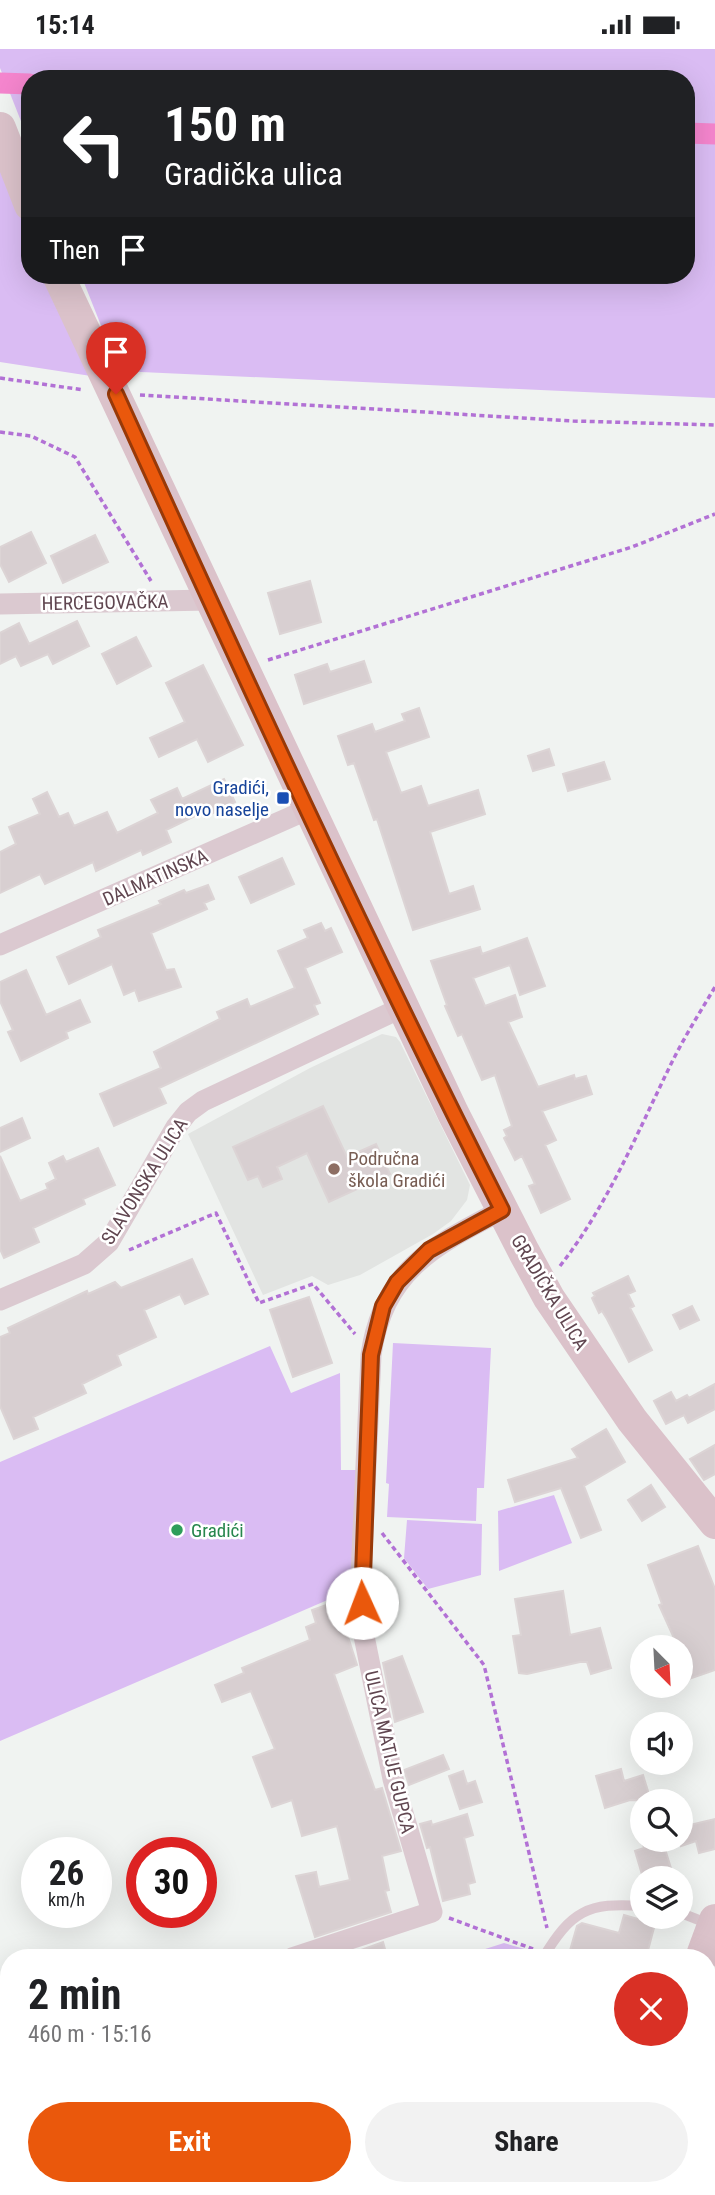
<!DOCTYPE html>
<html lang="en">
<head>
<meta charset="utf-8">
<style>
  body { margin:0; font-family:"Roboto Condensed",sans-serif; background:#f2f2f2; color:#202124; height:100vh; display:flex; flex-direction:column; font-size:26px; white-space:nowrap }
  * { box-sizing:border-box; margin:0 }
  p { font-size:23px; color:#757577 }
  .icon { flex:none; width:38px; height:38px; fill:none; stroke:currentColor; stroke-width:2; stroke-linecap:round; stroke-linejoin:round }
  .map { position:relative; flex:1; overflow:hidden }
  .panel { position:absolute; left:0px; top:1900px; width:716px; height:247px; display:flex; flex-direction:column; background:#fff; border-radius:28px 28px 0 0; box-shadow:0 7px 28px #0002 }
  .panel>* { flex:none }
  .banner { position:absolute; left:21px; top:21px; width:674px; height:214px; border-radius:28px; box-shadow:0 7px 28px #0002; background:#202124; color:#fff; overflow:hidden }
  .needle { width:46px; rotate:156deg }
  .controls { position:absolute; left:630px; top:1586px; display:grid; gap:14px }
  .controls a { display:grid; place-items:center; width:63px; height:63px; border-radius:50%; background:#fff; box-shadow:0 7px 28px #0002; font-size:35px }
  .speed { position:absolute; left:21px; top:1788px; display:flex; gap:14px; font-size:35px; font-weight:700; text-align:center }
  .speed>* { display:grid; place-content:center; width:91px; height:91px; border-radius:50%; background:#fff; box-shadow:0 7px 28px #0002; line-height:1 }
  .speed small { font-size:18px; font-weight:400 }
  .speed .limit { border:10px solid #d22; background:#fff; color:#111 }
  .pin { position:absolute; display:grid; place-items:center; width:60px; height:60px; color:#fff; margin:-72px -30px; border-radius:50% 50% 50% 0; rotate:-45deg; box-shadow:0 0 7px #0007 }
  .pin .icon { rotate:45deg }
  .me { position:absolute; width:77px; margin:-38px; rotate:358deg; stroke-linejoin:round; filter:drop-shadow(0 0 5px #0008) }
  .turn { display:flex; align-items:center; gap:24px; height:147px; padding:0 28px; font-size:32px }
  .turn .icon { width:91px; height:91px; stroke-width:2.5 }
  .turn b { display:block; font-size:49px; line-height:60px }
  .then { display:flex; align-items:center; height:66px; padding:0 28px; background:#0003; gap:14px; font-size:26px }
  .round { display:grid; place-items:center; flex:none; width:74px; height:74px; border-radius:37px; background:#f2f2f2 }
  .headline { display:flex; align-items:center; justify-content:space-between; height:119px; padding:0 28px }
  h1 { font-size:42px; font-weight:700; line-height:52px }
  .cta { display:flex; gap:14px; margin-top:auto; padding:14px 28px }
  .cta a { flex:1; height:80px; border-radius:42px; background:#ea580c; color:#fff; font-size:28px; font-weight:700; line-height:80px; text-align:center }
  .cta a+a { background:#f2f2f2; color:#202124 }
  .status { display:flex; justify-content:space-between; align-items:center; height:49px; padding:0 35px; background:#fff; direction:ltr }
  .status svg { height:19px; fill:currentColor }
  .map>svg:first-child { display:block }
  .education { fill:#e2e4e2 }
  .green { fill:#dabcf3 }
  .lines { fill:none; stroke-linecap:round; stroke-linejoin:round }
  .canal { stroke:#f485cd; stroke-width:21 }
  .building { fill:#d8cfd1; stroke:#dcd4d5; stroke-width:2 }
  .path { stroke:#b271d5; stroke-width:3.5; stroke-dasharray:5 3.5; stroke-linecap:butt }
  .lane { stroke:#dbc9d0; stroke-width:10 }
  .street { stroke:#dbc9d0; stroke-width:21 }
  .secondary { stroke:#dbc2ca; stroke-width:32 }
  .route-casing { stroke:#983908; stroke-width:18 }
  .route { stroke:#ea580c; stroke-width:12 }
  .transit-dot { fill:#1a4fb4; stroke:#fff; stroke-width:2.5 }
  .education-dot { fill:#8d6e63; stroke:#fff; stroke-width:2.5 }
  .leisure-dot { fill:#2e9e5b; stroke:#fff; stroke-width:2.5 }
  .labels { text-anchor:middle; stroke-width:5; stroke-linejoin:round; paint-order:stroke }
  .street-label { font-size:19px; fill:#604650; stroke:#fff }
  .transit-label { font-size:19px; fill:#164399; stroke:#fff; text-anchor:end }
  .education-label { font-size:19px; fill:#785e54; stroke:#fff; text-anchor:start }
  .leisure-label { font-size:19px; fill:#27864d; stroke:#fff; text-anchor:start }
</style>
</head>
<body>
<div class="status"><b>15:14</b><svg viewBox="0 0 49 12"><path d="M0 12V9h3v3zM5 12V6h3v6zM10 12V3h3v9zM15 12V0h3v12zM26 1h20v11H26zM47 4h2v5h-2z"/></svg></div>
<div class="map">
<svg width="715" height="2146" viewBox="0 0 715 2146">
  <rect width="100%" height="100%" fill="#f0f3f1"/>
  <!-- education -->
  <path class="education" d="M382,985L396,988L400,993L470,1136L467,1151L451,1172L433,1185L360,1226L328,1236L312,1227L263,1246L188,1085L310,1019Z"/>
  <!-- green -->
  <path class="green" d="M0,0H715V349L119,322L81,226H686V30H30V95L0,19Z
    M0,98L30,173V226H51L91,327L0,313Z
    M393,1294L491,1299L484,1439H477L476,1472L387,1468L389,1435L386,1434Z
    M270,1297L291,1344L340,1324L341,1421H356L353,1540L0,1692V1413Z
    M554,1446L572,1494L499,1522L498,1462Z
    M407,1471L482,1475L481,1526L428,1540L404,1509Z
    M504,1894L535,1903L532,1909H457Z
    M707,2037H715V2146H645L646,2139L707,2138Z
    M0,2093L9,2096V2138L616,2139L609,2146H0Z"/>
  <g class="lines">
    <!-- canal -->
    <path class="canal" d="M0,34L30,35
      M686,84L715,85"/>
  </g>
  <!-- building -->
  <path class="building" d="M31,483L46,514L9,533L0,515V498Z
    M95,486L108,513L63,534L51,507Z
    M310,532L321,573L280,585L268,544Z
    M77,572L89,597L53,615L48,605L21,617L16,607L0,615V584L19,574L29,595Z
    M136,588L151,617L117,635L102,605Z
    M364,612L371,633L304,655L295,626L327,615L330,623Z
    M203,616L243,696L208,713L197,690L159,708L150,689L185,673L166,634Z
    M419,659L429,688L386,703L401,744L421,737L428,757L478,741L485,765L430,783L449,845L473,837L480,860L413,881L377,770L374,771L354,714L348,716L338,687L372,675L375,683L405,672L402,665Z
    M549,700L554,716L533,722L528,707Z
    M604,713L610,730L568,742L563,725Z
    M224,730L235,753L205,768L203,763L166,781L171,793L143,806L141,801L96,822L93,813L45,835L40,825L0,844V803L16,795L9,778L40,765L33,750L47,743L59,768L68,764L74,777L107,763L117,784L158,764L151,751L177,739L182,750Z
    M282,809L294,835L251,854L239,828Z
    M208,836L214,850L204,854L207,860L151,884L166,921L174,920L181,938L139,952L135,941L124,946L112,915L69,935L57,908L101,888L98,881L161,855L159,852L184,841L186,844Z
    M321,874L325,882L331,879L342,903L305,919L320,954L314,956L318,965L159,1039L166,1054L114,1077L100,1045L161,1019L154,1003L220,970L217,963L247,950L250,958L295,939L278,902L308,889L304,881Z
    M527,889L545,937L520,946L510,916L473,929L485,957L515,946L522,968L508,973L538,1038L574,1026L575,1030L586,1027L592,1045L542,1062L556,1091L545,1096L570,1150L541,1164L529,1137L535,1135L522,1107L515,1111L504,1089L507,1087L504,1081L512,1077L495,1026L482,1031L462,985L458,987L445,957L447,956L431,912L480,898L482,905Z
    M26,921L46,966L80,951L90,973L66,983L68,989L21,1012L8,983L13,981L0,952V933Z
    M323,1057L347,1108L376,1095L390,1125L329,1153L307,1104L277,1118L282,1130L263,1138L258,1127L248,1131L233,1098Z
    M22,1069L30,1089L0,1103V1079Z
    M98,1099L115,1136L83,1150L85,1155L33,1179L39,1193L4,1209L0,1200V1107L20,1152L48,1140L46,1135L56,1130L49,1114L63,1107L66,1113Z
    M192,1210L208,1245L185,1255L180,1245L144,1261L156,1288L117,1306L121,1316L82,1335L86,1344L33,1368L38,1380L14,1390L0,1357V1288L10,1284L8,1279L87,1242L88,1245L115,1233L121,1239Z
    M628,1227L635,1242L628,1245L634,1257L630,1259L652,1301L629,1313L607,1270L602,1262L599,1264L592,1249L595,1247L593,1244Z
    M309,1248L332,1314L293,1328L270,1261Z
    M692,1257L699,1271L680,1280L673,1266Z
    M715,1335V1360L688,1374L684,1366L666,1375L654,1352L671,1343L676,1352L687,1346L689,1349Z
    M606,1380L625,1413L584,1437L601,1481L581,1489L561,1439L515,1453L508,1431L578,1409L572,1400Z
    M715,1396V1425L704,1431L690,1410Z
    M651,1436L665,1458L642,1472L628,1451Z
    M698,1497L715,1540V1621L689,1630L681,1598H678L659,1556L662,1555L648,1516Z
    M563,1542L570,1586L600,1579L611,1619L591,1625L587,1613H580L527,1625L519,1624L513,1587L521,1586L515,1550Z
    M329,1555L333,1568L341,1566L357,1616L334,1625L375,1741L382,1739L401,1802L382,1807L389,1841L385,1842L391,1863L315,1888L296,1827L316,1823L319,1838L350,1831L337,1777L302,1787L292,1751L272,1758L253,1708L275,1700L251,1642L222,1653L215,1636L244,1624L242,1619L310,1591L306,1578L316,1574L312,1561Z
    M402,1607L423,1663L395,1673L383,1614Z
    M443,1706L449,1720L409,1736L404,1721Z
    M621,1720L624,1732L643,1726L651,1752L630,1751L605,1759L596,1727Z
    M463,1722L467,1735L475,1732L482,1753L460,1760L449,1727Z
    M467,1765L473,1786L464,1789L475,1833L468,1835L470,1845L443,1852L430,1798L427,1799L420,1775L431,1772L432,1776Z
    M715,1770V1800L699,1804L696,1792L681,1797V1778Z
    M642,1790H662L674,1829H643L635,1802L644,1799Z
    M624,1866L655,1875L646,1909H571L572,1905H569L577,1877L582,1874L619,1884Z
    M383,1893L385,1900L354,1909H339Z"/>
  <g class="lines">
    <!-- path -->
    <path class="path" d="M0,329L84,341
      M140,346L573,372L715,376
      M0,383L31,387L75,408L151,532
      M268,611L632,498L715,465
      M129,1201L216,1164L259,1254L313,1235L355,1285
      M560,1217C608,1156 638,1082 672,1013C685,987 700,963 715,938
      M382,1484L484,1616L547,1879
      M449,1869L533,1900
      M707,2097L715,2098
      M707,2125L715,2124
      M451,2138V2146
      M508,2146L510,2138
      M563,2146L573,2138"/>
    <!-- lane -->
    <path class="lane" d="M681,1864L709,1875
      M543,1909C571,1862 588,1853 642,1857"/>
    <!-- street -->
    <path class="street" d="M0,555L210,551
      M0,896L309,760
      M0,1251L84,1215L109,1193L176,1078L188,1063L203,1052L403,958
      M292,1909L432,1863L393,1730L363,1582L361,1527L371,1306C383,1222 433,1197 502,1161"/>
    <!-- secondary -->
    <path class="secondary" d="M0,79L30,156
      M58,226L453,1064L524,1203L549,1249L632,1371L715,1474
      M701,1909L715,1871
      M627,2146L631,2138"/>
  </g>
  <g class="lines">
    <defs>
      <path id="route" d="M116,345C240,619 366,893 502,1161L429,1201L397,1233L383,1257L371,1306L362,1554"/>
    </defs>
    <!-- route casing -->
    <use href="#route" class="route-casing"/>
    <!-- route -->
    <use href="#route" class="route"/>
  </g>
  <!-- markers -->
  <rect class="transit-dot" x="276" y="742" width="14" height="14" rx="3.5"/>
  <circle class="education-dot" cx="334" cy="1120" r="7"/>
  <circle class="leisure-dot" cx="177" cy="1481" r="7"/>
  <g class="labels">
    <!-- street labels -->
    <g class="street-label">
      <text transform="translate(105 553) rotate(-1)" y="7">HERCEGOVAČKA</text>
      <text transform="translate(155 828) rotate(-24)" y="7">DALMATINSKA</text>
      <text transform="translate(144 1132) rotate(-58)" y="7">SLAVONSKA ULICA</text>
      <text transform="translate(550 1243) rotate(59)" y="7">GRADIČKA ULICA</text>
      <text transform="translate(390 1703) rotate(77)" y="7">ULICA MATIJE GUPCA</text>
    </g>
    <!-- transit labels -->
    <g class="transit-label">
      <text x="269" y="745">Gradići,<tspan x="269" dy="22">novo naselje</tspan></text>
    </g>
    <!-- education labels -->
    <g class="education-label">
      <text x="348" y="1116">Područna<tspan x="348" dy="22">škola Gradići</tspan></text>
    </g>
    <!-- leisure labels -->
    <g class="leisure-label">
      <text x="191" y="1488">Gradići</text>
    </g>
  </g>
</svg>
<div class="controls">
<a><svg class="needle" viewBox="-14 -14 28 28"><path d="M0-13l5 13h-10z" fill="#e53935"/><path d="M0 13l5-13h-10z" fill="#757577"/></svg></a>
<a><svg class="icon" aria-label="sound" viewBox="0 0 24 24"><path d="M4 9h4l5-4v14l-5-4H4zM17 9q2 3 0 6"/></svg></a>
<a><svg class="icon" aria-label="search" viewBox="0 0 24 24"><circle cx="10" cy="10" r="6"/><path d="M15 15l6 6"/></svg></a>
<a><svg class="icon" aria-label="layers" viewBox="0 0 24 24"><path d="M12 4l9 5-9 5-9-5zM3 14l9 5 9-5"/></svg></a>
</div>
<div class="speed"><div>26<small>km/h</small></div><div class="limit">30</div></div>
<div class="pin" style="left:116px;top:345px;background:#d93025"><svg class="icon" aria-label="arrive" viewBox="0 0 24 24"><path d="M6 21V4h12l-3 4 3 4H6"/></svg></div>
<svg class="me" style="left:362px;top:1554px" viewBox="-20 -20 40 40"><circle r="19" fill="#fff"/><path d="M0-13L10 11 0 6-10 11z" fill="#ea580c"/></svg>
<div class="banner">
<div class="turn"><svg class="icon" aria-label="left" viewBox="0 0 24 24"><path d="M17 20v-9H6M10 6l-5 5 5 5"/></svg><div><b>150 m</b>Gradička ulica</div></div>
<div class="then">Then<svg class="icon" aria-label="arrive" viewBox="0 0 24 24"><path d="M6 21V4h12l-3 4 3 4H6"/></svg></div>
</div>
<section class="panel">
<div class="headline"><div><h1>2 min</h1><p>460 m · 15:16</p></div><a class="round" style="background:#d93025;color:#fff"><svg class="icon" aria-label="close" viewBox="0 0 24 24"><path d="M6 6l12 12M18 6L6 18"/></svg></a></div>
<div class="cta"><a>Exit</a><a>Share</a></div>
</section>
</div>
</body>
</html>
